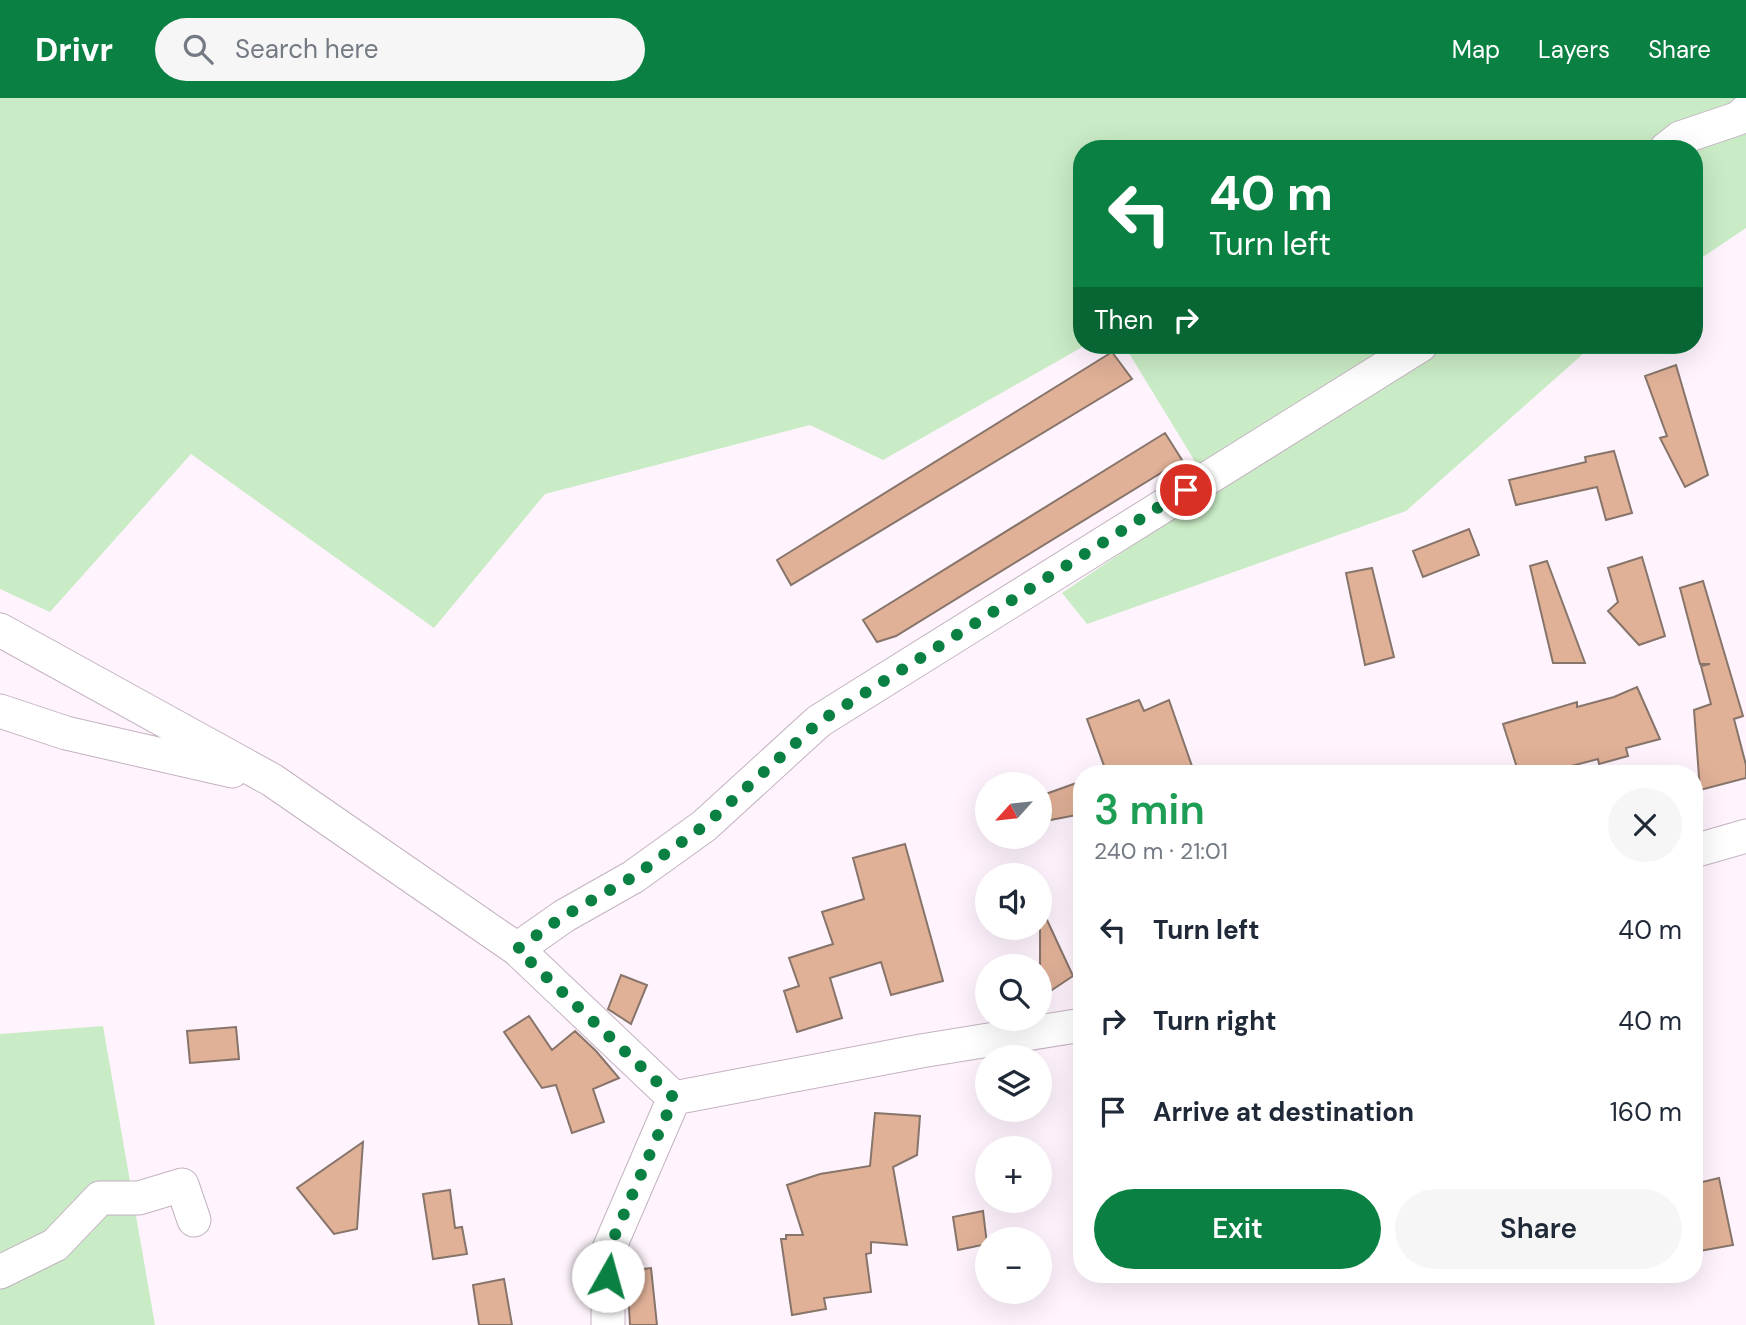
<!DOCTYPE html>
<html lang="en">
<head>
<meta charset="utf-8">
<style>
  body { margin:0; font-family:"DM Sans",sans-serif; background:#f6f6f7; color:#1f2937; height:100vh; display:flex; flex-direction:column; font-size:26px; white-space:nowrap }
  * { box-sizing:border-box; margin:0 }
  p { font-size:23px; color:#747a83 }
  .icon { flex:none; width:38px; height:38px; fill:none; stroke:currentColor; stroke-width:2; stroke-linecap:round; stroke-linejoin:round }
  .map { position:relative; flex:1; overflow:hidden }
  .panel { position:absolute; left:1073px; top:667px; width:630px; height:518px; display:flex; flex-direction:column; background:#fff; border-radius:28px; box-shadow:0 7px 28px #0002 }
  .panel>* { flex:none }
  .guide { position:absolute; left:1073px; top:42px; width:630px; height:214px; border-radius:28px; box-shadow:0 7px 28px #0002; background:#0b8043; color:#fff; overflow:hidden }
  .needle { width:46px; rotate:243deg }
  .tools { position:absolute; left:975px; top:674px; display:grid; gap:14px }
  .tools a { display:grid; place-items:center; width:77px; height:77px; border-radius:50%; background:#fff; box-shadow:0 7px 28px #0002; font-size:35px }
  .pin { position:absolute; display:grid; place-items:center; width:60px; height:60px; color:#fff; margin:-30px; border:4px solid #fff; border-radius:50%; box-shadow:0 2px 7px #0007 }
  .me { position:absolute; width:77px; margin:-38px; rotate:7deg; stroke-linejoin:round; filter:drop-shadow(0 0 5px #0008) }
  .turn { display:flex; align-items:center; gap:24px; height:147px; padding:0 21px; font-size:32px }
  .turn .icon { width:91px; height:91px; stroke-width:2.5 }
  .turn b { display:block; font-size:49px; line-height:60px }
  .then { display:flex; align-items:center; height:66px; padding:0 21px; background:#0003; gap:14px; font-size:26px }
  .round { display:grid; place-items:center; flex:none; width:74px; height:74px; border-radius:37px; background:#f6f6f7 }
  .summary { display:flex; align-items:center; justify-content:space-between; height:119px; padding:0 21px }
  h1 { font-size:42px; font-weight:600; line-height:52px; color:#1e9e55 }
  .button { display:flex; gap:14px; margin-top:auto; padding:14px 21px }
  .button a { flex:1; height:80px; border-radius:42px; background:#0b8043; color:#fff; font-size:28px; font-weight:600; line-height:80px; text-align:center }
  .button a+a { background:#f6f6f7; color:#1f2937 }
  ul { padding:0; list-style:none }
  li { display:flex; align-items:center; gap:21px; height:91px; padding:0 21px }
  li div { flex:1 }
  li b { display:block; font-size:26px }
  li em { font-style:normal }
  header { display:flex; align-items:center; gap:42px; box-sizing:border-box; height:98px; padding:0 35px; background:#0b8043; color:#fff }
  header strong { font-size:33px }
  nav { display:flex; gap:38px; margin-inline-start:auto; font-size:24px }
  .search { width:490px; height:63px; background:#f6f6f7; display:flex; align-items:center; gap:18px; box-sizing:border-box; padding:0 24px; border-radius:38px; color:#747a83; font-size:26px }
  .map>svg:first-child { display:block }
  .green { fill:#c9ebc5 }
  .building { fill:#e0b097; stroke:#87746a; stroke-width:2 }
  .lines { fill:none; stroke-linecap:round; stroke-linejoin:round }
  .street-casing { stroke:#c3b2c1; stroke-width:35 }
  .street { stroke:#fff; stroke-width:33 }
  .route { stroke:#0b8043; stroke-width:12; stroke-dasharray:0 21.6 }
</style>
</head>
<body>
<header>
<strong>Drivr</strong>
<div class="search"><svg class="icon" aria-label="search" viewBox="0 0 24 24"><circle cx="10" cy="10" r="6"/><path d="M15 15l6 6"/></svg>Search here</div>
<nav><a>Map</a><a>Layers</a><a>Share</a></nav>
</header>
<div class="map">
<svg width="1746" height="1227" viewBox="0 0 1746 1227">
  <rect width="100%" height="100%" fill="#fff4fd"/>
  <!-- green -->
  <path class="green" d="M0,0H1746V130L1694,165V51H1082V247H1086L883,362L810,327L545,396L434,530L191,356L50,514L0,491Z
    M1124,247H1593L1406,413L1087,526L1062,495L1213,393Z
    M103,928L155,1227H0V936Z"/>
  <!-- building -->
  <path class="building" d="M1112,254L1132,281L791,487L777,462Z
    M1676,267L1708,377L1685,389L1660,340L1667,338L1645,278Z
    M1165,335L1182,362L896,538L877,544L863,522Z
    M1614,353L1632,415L1606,422L1597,389L1516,407L1509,382L1586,364L1585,359Z
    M1469,431L1479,457L1423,479L1413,453Z
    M1642,459L1665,538L1639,547L1608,513L1618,504L1608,470Z
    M1547,463L1585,565H1553L1530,468Z
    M1372,470L1394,559L1365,567L1346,475Z
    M1703,483L1743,618L1734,621L1746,667V680L1700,692L1694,612L1711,606L1701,568L1710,566H1700L1680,490Z
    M1637,589L1660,641L1626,650L1628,658L1599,666L1598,661L1541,676H1519L1503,626L1577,604V609L1614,599Z
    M1139,602L1144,613L1169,602L1193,671L1178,676H1107L1087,621Z
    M1082,683V716L1040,724V698Z
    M905,746L943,883L891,897L881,864L830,880L842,920L797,934L784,893L799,888L789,860L833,846L822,814L864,801L853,760Z
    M1040,807L1073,878L1040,900Z
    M621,877L647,887L631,926L608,911Z
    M529,918L552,952L575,933L596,953L619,980L593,991L604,1024L572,1035L556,987L542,990L504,934Z
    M236,929L239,961L190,965L187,933Z
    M875,1015L920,1018L917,1057L893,1069L907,1147L871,1144V1155L866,1156L871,1194L824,1200L826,1211L792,1217L781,1141H786V1137H803L787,1087L820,1076L870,1068Z
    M363,1044L357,1131L334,1136L297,1090Z
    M1719,1080L1733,1147L1694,1154V1086Z
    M450,1092L455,1130L462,1129L467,1156L433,1161L423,1096Z
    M983,1113L987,1146L958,1152L953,1119Z
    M651,1170L657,1227H630L627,1173Z
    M504,1181L512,1227H479L473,1187Z"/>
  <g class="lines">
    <defs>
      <path id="street" d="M1666,51L1680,40L1739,20L1746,13
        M0,532L272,682L517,851L674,1000L921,953L1082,927
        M0,613L66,635L232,673
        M1694,753L1746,738
        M517,851L564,818L633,779L704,728L819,623L1421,247
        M0,1174L55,1147L100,1100H139L182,1087L194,1122
        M608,1227V1153L674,1000"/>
    </defs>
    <!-- street casing -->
    <use href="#street" class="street-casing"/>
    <!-- street -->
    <use href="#street" class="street"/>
  </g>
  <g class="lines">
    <!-- route -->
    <path class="route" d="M608,1178V1153L674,1000L517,851L564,818L633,779L704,728L819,624L1186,392"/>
  </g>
</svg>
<div class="tools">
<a><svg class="needle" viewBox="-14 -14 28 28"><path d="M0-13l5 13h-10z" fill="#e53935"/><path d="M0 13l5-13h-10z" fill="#747a83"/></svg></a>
<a><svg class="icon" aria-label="sound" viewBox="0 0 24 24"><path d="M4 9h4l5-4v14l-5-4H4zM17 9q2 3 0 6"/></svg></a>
<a><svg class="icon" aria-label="search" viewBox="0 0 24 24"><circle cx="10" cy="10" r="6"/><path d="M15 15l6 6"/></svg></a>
<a><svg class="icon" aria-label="layers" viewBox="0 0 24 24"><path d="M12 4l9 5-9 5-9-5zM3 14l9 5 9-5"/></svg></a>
<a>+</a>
<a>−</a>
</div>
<div class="pin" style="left:1186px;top:392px;background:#d93025"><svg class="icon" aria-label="arrive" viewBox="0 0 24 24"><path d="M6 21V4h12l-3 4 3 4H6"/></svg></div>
<svg class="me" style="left:608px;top:1178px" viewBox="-20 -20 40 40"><circle r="19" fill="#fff"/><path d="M0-13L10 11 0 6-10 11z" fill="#0b8043"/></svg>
<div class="guide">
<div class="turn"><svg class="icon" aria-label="left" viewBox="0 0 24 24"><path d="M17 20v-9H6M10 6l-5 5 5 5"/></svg><div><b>40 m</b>Turn left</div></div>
<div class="then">Then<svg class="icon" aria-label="right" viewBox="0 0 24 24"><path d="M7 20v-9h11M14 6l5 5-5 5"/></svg></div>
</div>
<section class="panel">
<div class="summary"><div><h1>3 min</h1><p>240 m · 21:01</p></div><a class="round"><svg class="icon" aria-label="close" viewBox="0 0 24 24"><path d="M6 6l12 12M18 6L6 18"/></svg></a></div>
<ul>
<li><svg class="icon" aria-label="left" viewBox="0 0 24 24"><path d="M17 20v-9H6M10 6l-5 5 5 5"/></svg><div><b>Turn left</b></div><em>40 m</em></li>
<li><svg class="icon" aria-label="right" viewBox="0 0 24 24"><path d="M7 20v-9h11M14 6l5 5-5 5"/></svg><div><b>Turn right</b></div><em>40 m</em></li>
<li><svg class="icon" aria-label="arrive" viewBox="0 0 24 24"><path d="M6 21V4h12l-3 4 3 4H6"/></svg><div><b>Arrive at destination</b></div><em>160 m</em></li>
</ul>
<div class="button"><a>Exit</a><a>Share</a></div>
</section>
</div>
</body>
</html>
